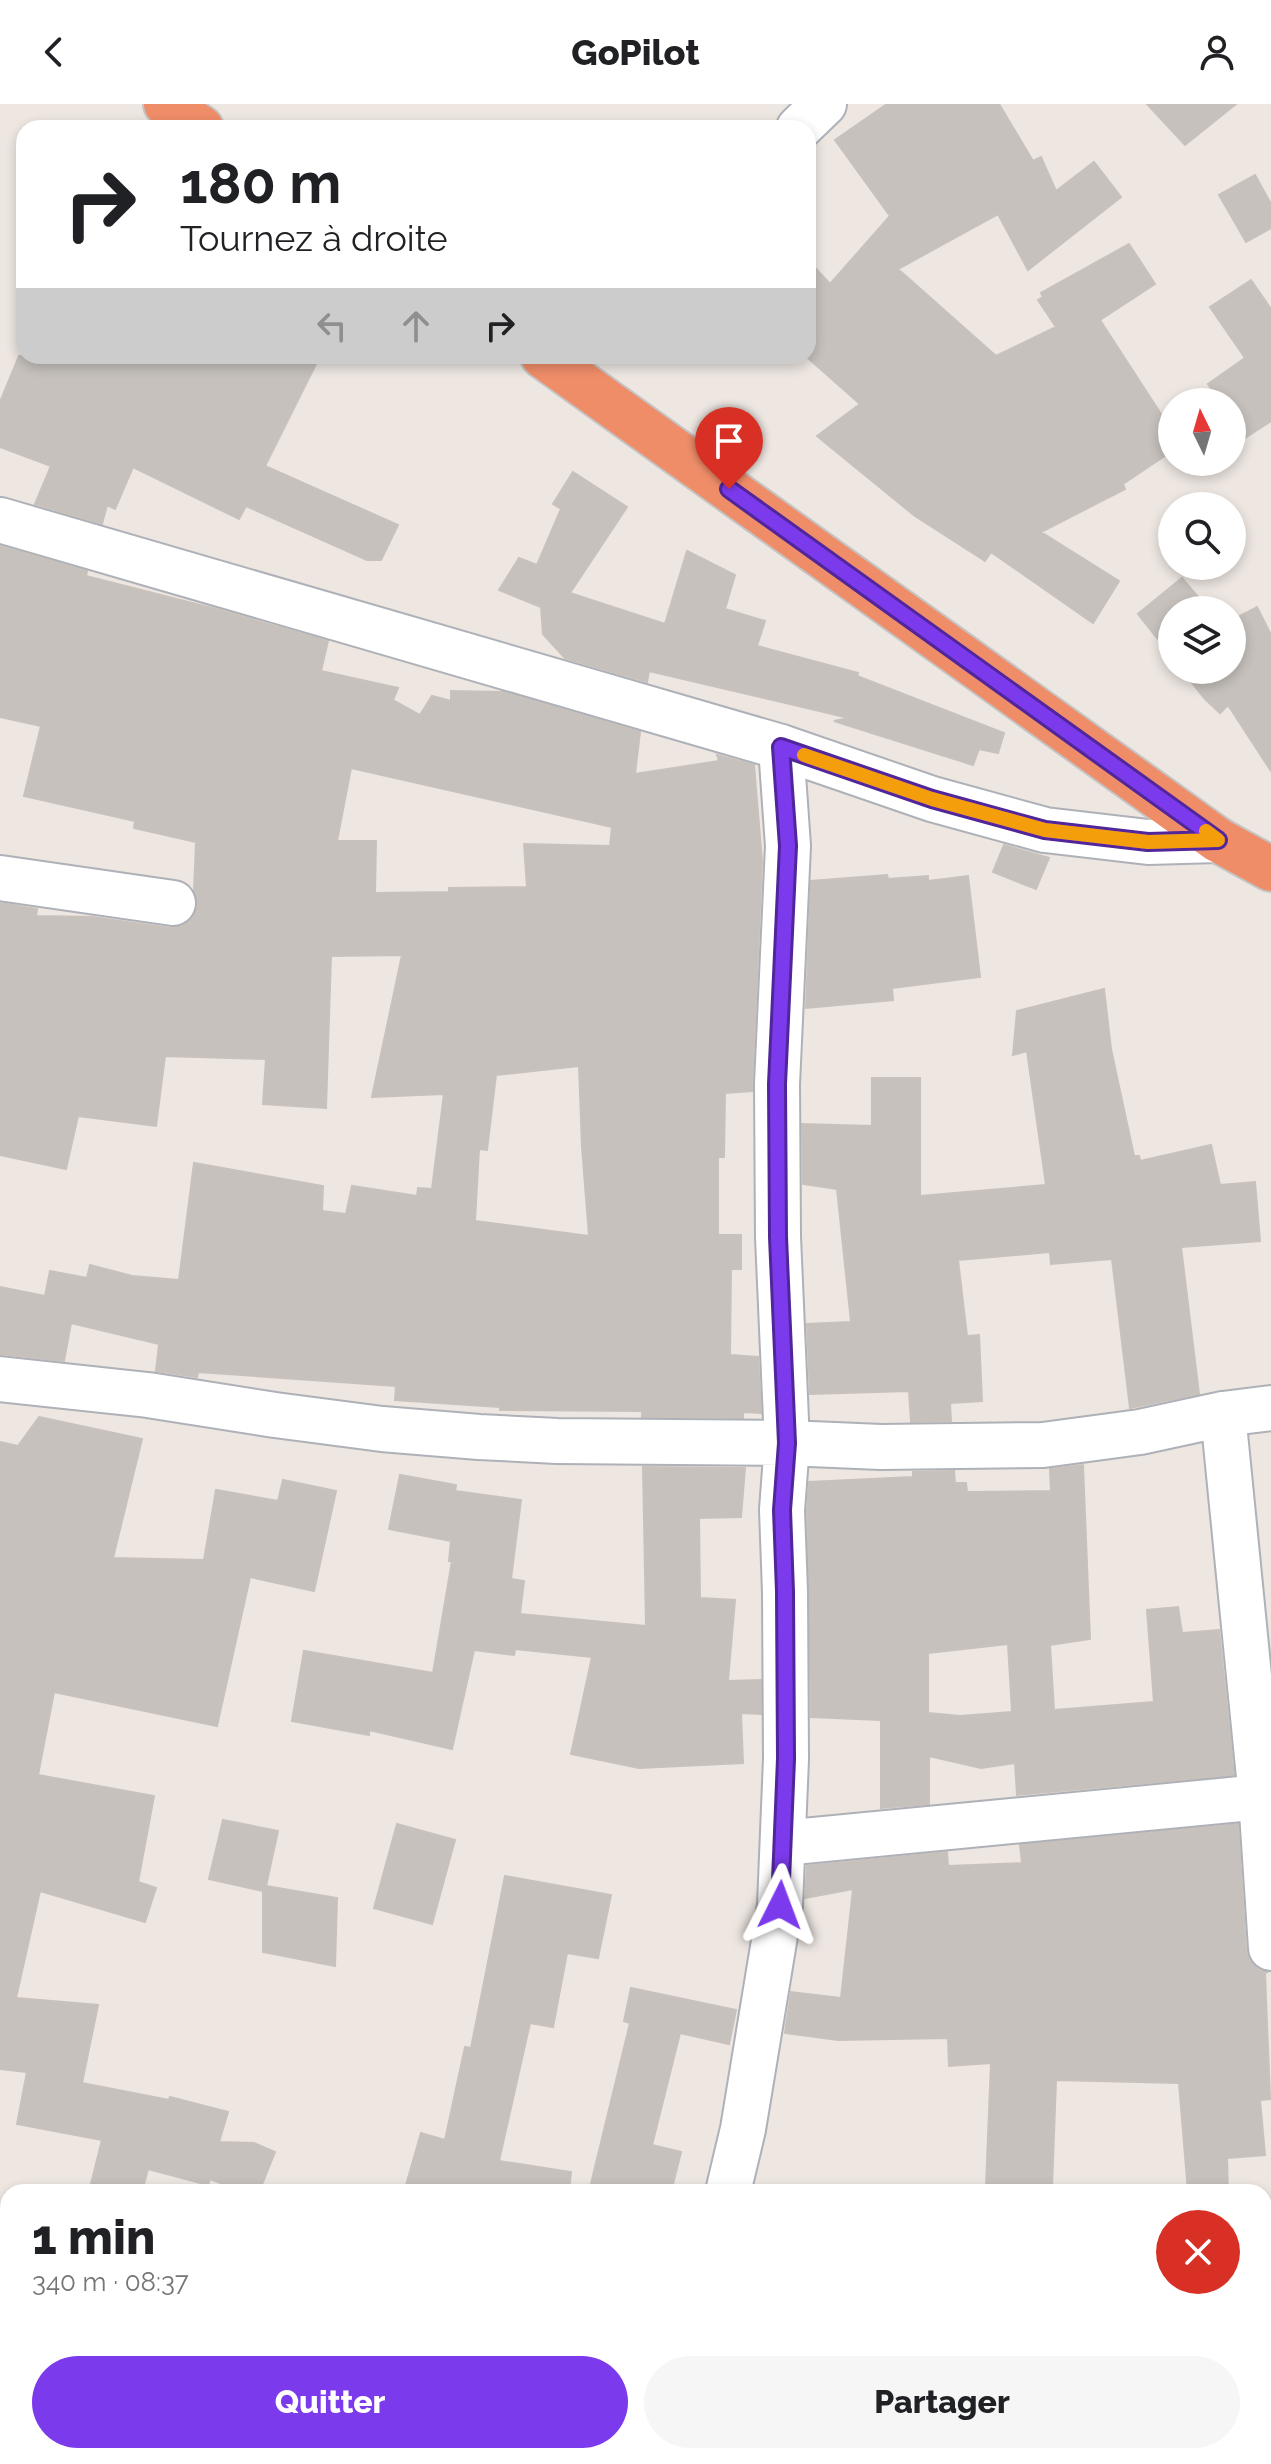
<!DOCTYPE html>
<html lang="fr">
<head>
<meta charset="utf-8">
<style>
  body { margin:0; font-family:Raleway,sans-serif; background:#f6f6f6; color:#202124; height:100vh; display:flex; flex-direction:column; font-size:30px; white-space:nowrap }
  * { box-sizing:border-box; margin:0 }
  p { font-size:26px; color:#757577 }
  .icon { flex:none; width:44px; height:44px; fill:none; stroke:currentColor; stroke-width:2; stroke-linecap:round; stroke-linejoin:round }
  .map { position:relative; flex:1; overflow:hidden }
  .side { position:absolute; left:0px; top:2080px; width:1272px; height:280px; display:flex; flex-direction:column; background:#fff; border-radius:24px 24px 0 0; box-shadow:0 4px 12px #0003 }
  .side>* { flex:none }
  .hud { position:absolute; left:16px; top:16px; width:800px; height:244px; border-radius:24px; box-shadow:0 4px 12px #0003; background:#fff; color:#202124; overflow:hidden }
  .needle { width:52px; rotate:355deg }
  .tools { position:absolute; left:1158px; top:284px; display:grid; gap:16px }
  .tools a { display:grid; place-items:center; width:88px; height:88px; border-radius:50%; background:#fff; box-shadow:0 4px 12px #0003; font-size:40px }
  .pin { position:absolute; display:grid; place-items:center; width:68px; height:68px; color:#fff; margin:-82px -34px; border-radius:50% 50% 50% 0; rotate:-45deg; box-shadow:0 0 8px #0007 }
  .pin .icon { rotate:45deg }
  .me { position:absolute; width:88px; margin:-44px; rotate:3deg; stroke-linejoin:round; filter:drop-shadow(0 0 6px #0008) }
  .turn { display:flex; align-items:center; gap:28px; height:168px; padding:0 32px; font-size:36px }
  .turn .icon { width:104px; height:104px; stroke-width:2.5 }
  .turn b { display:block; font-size:56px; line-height:68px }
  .lanes { display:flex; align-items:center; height:76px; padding:0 32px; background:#0003; justify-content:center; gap:40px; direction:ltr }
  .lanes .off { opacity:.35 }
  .round { display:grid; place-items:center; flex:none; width:84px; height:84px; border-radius:42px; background:#f6f6f6 }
  .summary { display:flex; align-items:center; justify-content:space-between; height:136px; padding:0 32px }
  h1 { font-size:48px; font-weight:800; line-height:60px }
  .action { display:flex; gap:16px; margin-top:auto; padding:16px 32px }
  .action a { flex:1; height:92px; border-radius:48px; background:#7c3aed; color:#fff; font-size:32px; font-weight:800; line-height:92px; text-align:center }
  .action a+a { background:#f6f6f6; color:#202124 }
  header { display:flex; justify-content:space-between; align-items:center; height:104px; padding:0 32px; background:#fff; font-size:36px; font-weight:800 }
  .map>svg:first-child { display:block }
  .building { fill:#c6c1bc; stroke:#c9c1bb; stroke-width:2; fill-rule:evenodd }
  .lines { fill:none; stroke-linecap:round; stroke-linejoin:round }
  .street-casing { stroke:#aeb1b8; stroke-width:48 }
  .secondary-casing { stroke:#aeb1b8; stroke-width:48 }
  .highway-casing { stroke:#c4c4c4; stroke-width:48 }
  .street { stroke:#fff; stroke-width:44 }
  .secondary { stroke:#fff; stroke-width:44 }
  .highway { stroke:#f08d69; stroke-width:44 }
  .route-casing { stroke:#51269a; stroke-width:20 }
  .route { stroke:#7c3aed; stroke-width:14 }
  .slow { stroke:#f59e0b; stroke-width:14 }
</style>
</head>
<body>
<header><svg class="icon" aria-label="back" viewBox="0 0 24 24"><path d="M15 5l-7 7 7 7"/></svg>GoPilot<svg class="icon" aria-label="person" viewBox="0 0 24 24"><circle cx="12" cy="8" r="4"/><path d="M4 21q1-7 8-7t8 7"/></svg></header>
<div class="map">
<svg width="1271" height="2360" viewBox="0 0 1271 2360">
  <rect width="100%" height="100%" fill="#ede6e1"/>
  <!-- building -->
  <path class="building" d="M887,0H999L1033,57L1041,53L1056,87L1094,58L1121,93L1028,166L998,110L898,165L996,252L1056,223L1038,196L1043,193L1041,189L1129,140L1155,180L1100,216L1172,327V347L1123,380L1125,385L1041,428L1119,477L1093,519L991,448L985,457L915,412L817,332L860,300L808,254V156L830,180L890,112L835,36Z
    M1147,0H1236L1185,41Z
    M1255,71L1271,100V124L1246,138L1219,91Z
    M1251,176L1271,205V317L1245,334L1232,315V298H1220L1208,280L1245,254L1210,203Z
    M19,252H320L265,362L398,421L381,456H367L246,402L239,415L133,363L115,405L107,401L102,420L35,400L51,362L0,343V298Z
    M573,368L627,403L570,489L665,520L687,447L735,471L725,505L765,517L757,542L858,569L857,572L1004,629L998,649L979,645L973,661L834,617L849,614L649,567L647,578L565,554L543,530L541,503L499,486L519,454L537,461L561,405L553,400Z
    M0,442L87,467L86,472L212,504L328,537L321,567L398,584L393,596L420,611L432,592L451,597V587L503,588L640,628L635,670L719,657L717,651L754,661L762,757L752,987L725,989L724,1053H718V1131H741V1165H731L730,1251L758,1253L761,1309L743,1308V1314L642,1313V1307L500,1306V1303L395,1296L396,1282L198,1268L197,1273L156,1267L159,1240L71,1219L64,1257L0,1250V1183L45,1192L50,1167L87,1174L90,1161L132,1172L179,1176L194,1059L323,1082L322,1107L346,1110L352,1082L417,1092L418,1084L432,1085L444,990L372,993L402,851L331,852L326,1004L263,1000L266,955L165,952L156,1022L78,1012L66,1065L0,1051V799L37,805L36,812L92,813L170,824L183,822L193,814L198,802L194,787L196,738L134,724L135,717L24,692L41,622L0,613ZM351,664L612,723L610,742L524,740L527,783L449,784V788L375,789L376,737H337ZM579,962L582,1043L589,1132L475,1117L479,1045L487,1046L496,971Z
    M1182,474L1209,506H1172V553L1138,510Z
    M1257,503L1271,531V667L1228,601L1220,609L1205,595L1182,566H1232V516Z
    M1004,741L1049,754L1036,785L993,768Z
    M887,771L888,775L928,772V777L968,772L980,873L892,884L893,896L806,904L811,777Z
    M1104,885L1111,945L1134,1052H1139L1140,1057L1211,1041L1220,1081L1255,1078L1260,1137L1181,1143L1199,1290L1130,1304L1112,1155L1051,1160L1050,1148L958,1156L967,1232L979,1231L982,1297L950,1299L951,1317L911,1318L909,1287L810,1290L807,1220L851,1218L837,1085L803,1080L802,1020L872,1022V974H920V1092L1046,1081L1027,947L1013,951L1017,907Z
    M39,1313L142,1335L113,1454L204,1456L216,1386L278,1397L283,1376L336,1387L314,1487L250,1473L217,1622L54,1588L38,1671L154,1692L138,1778L156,1784L145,1818L40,1787L16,1894L98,1901L82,1979L169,1996L170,1993L228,2008L219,2038L254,2039L275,2048L259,2088H244L210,2075L208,2081L148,2065L142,2088H89L102,2036L17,2020L27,1968L0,1965V1338L18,1342Z
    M1083,1361L1090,1535L1050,1541L1054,1606L1154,1598L1147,1506L1178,1503L1182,1529L1219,1526L1234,1671L1017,1691L1015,1659L981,1664L929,1652V1700L881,1704V1616L811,1613L807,1406L809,1378L913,1373V1368L954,1367L955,1379H966L967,1388L1051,1387L1050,1365ZM1008,1540L1012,1608L960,1612L928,1609V1549Z
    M643,1363L745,1364L741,1413L699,1414L700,1494L735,1496L728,1577L761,1576V1610L741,1609L743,1659L639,1664L571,1650L592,1553L515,1545L514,1551L474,1546L452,1645L369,1626V1631L292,1617L304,1547L433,1569L452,1457H449L451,1437L389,1425L400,1371L456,1381L455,1387L521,1396L511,1475L524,1477L520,1510L646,1522Z
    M223,1716L278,1727L266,1782L337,1794L335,1862L263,1848V1787L209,1775Z
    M397,1720L455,1736L432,1820L374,1804Z
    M1238,1720L1246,1846L1251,1858L1259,1866L1267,1868L1265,1869L1270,1995L1260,1996L1265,2051L1227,2054L1228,2088H1188L1179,1979L1056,1976L1052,2084L986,2082L991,1959L949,1962L948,1934L838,1936L785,1929L791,1888L841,1894L853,1785L805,1794L807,1762L947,1748L948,1762L1022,1759L1020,1741Z
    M505,1772L611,1791L598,1854L567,1849L553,1923L530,1919L499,2057L571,2068L569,2088H404L421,2029L445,2036L465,1943L471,1944Z
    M631,1884L736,1906L729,1940L680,1929L652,2041L681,2048L671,2088H589L630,1919L624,1917Z"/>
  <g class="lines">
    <defs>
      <path id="street" d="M799,24L824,0
        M0,774L173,799
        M0,1275L148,1291L275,1311L382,1325L479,1333L557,1337L787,1339L881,1343L1043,1341L1140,1328L1223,1310L1271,1304
        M1223,1310L1261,1693L1271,1844
        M783,1739L1261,1693
        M728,2088L743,2025L780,1801L786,1655L785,1488L782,1406L787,1339L778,1133L777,980L788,742L781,643
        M0,2157L8,2159
        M733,2352L773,2360
        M637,2360L640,2352"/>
      <path id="secondary" d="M0,416L781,643L932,695L1045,726L1148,738L1218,736"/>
      <path id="highway" d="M166,0L201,24
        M543,252L1218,736L1271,765"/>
    </defs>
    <!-- street casing -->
    <use href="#street" class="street-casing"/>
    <!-- secondary casing -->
    <use href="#secondary" class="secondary-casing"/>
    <!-- highway casing -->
    <use href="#highway" class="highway-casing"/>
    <!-- street -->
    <use href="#street" class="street"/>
    <!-- secondary -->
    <use href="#secondary" class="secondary"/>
    <!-- highway -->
    <use href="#highway" class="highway"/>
  </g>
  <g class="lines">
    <defs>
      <path id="route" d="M729,385L1218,736L1148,738L1045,726L932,695L781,643L788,742L777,980L778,1133L787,1339L782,1406L785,1488L786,1655L780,1801"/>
    </defs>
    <!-- route casing -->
    <use href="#route" class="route-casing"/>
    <!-- route -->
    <use href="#route" class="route"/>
    <!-- slow -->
    <path class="slow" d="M804,651L932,695L1045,726L1148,738L1218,736L1206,727"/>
  </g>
</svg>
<div class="tools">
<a><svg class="needle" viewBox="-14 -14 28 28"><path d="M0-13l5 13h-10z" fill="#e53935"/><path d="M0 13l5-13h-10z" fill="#757577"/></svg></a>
<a><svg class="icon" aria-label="search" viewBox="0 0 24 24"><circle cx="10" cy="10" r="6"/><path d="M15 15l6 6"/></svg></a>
<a><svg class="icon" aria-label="layers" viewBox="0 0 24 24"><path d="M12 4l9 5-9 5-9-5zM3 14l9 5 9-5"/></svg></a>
</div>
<div class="pin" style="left:729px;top:385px;background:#d93025"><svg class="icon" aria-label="arrive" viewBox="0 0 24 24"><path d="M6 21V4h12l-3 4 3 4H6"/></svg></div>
<svg class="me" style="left:780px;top:1801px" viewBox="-20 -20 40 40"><path d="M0-17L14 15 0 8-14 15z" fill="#7c3aed" stroke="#fff" stroke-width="4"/></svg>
<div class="hud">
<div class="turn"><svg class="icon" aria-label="right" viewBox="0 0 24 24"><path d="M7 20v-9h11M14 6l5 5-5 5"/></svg><div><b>180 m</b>Tournez à droite</div></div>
<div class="lanes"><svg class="icon off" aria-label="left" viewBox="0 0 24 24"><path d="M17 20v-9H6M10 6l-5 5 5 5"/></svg><svg class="icon off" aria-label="ahead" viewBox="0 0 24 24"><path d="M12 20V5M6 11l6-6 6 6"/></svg><svg class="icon" aria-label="right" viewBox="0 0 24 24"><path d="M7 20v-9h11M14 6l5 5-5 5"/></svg></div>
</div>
<section class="side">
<div class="summary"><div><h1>1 min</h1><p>340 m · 08:37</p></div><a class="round" style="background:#d93025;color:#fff"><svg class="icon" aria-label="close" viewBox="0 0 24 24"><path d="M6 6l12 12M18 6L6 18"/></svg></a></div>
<div class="action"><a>Quitter</a><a>Partager</a></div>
</section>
</div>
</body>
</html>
